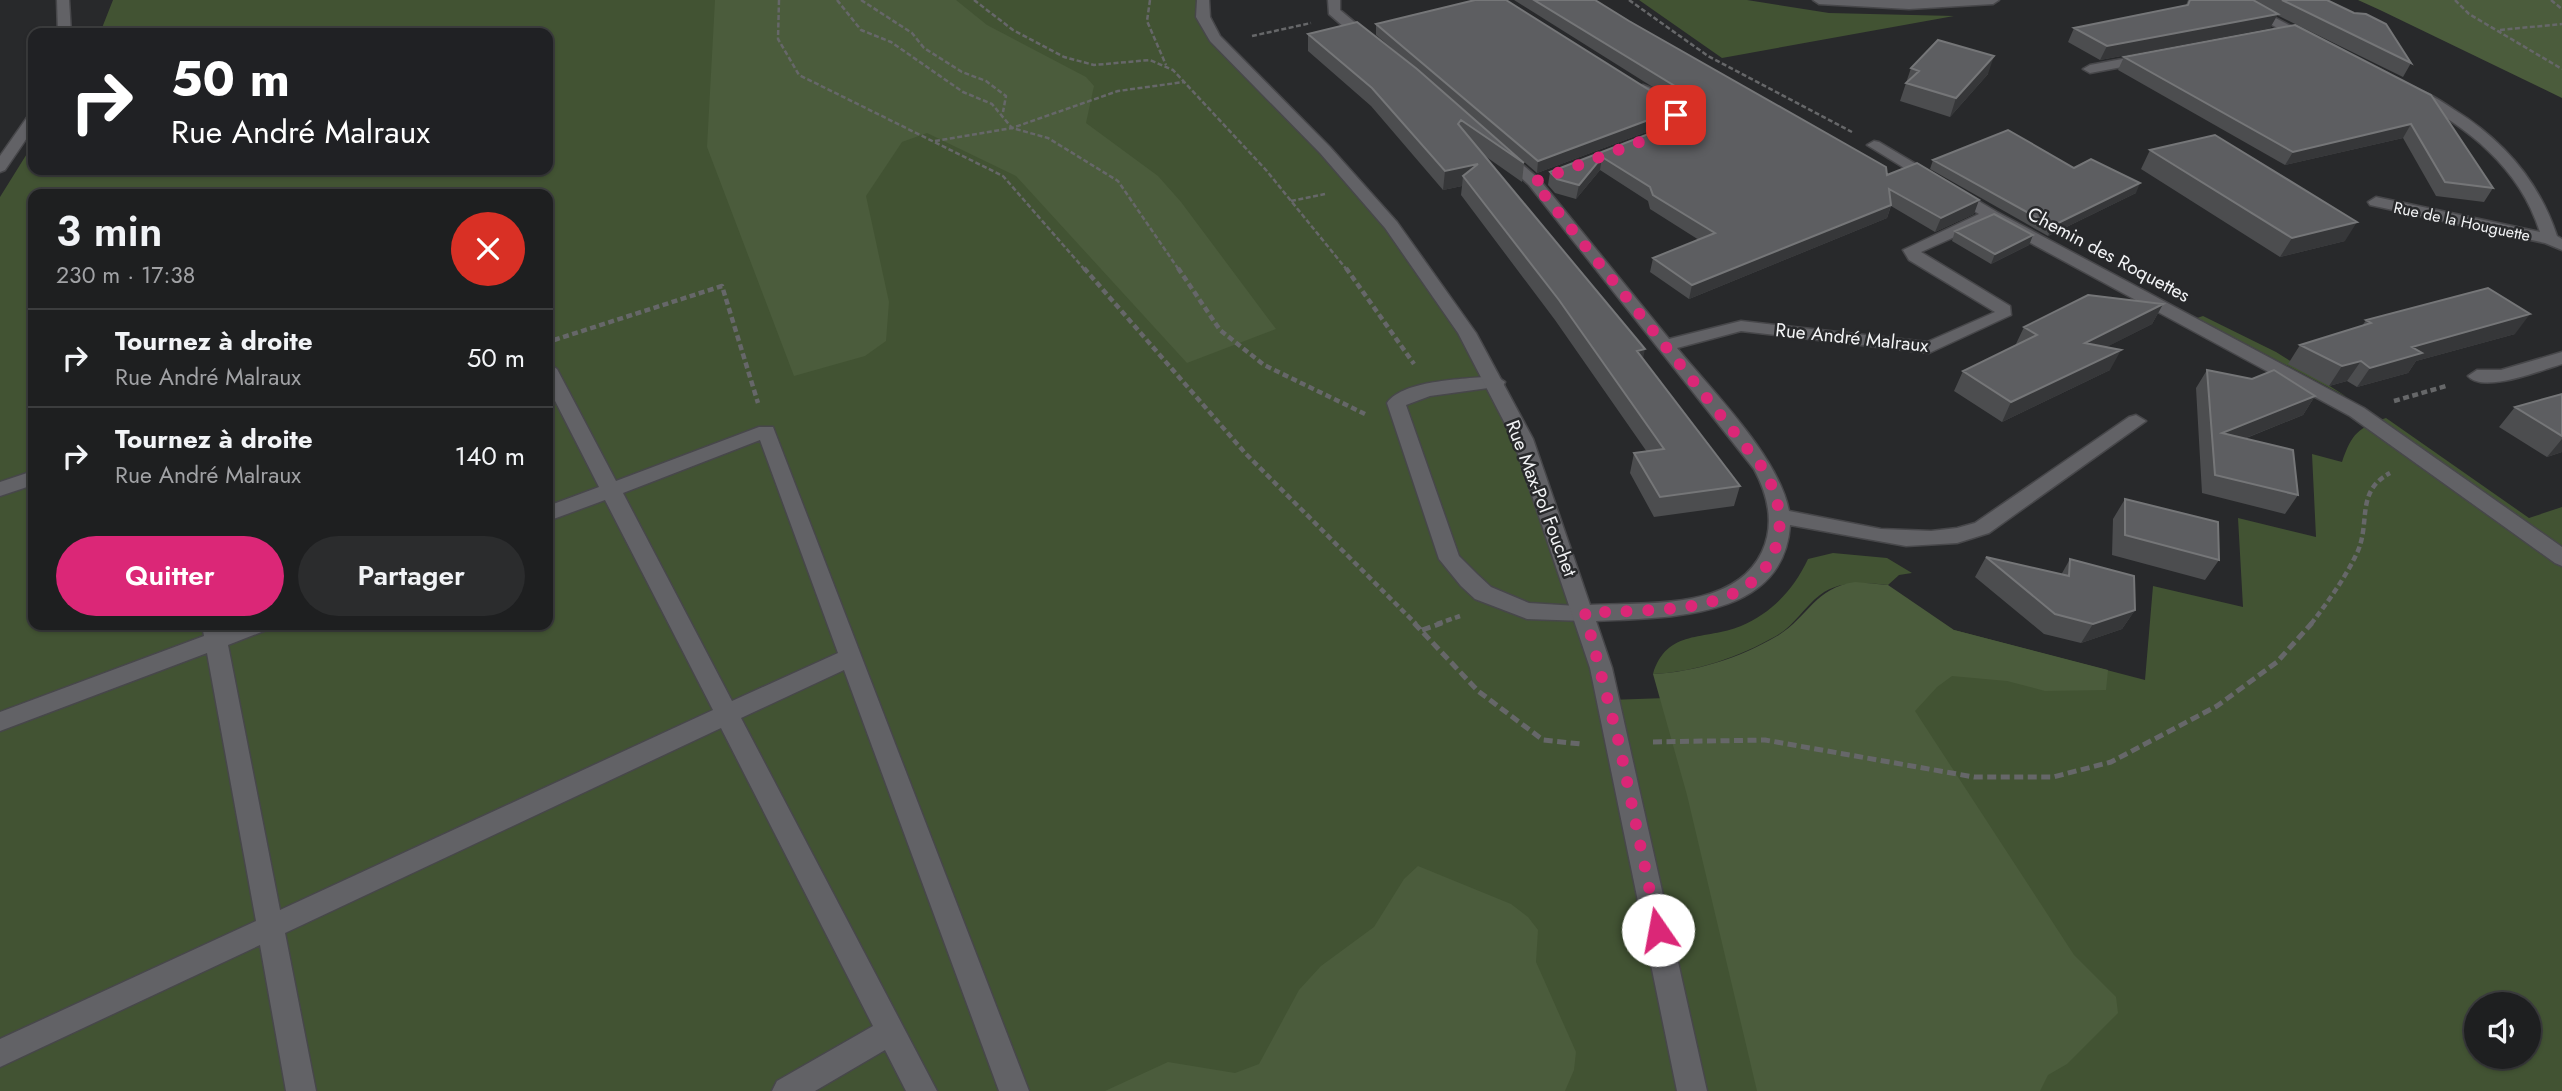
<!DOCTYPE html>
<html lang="fr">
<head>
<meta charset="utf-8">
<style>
  body { margin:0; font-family:Jost,sans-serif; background:#2b2c2d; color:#f1f3f6; height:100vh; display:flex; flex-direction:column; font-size:26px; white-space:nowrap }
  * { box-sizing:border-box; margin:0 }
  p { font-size:23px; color:#a1a2a5 }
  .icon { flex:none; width:38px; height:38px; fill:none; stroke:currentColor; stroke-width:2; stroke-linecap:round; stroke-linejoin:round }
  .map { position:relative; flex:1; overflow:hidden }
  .sheet { position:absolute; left:28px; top:189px; width:525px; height:441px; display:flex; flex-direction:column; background:#1e1f20; border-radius:14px; box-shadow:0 2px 5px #0004,0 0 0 2px #3c3d3e }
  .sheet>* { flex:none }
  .guide { position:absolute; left:28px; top:28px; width:525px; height:147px; border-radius:14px; box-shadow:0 2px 5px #0004,0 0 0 2px #3c3d3e; background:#202124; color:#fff; overflow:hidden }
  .buttons { position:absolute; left:2464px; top:992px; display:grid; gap:14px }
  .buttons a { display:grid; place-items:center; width:77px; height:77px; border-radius:50%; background:#1e1f20; box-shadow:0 2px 5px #0004,0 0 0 2px #3c3d3e; font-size:35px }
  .pin { position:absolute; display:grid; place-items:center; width:60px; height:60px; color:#fff; margin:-30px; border-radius:14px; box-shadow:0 4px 10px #0006 }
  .me { position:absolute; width:77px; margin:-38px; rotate:348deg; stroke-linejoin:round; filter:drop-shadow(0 0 5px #0008) }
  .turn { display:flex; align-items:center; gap:24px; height:147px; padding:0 28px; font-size:32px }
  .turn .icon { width:91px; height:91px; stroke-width:2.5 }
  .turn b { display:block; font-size:49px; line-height:60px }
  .round { display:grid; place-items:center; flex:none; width:74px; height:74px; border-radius:37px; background:#2b2c2d }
  .summary { display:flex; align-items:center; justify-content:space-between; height:119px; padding:0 28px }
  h1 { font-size:42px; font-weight:600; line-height:52px }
  .primary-button { display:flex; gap:14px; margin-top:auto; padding:14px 28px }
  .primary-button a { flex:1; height:80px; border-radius:42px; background:#db2777; color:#fff; font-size:28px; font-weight:600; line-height:80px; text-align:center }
  .primary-button a+a { background:#2b2c2d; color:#f1f3f6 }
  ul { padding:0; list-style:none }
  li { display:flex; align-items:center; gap:21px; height:98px; padding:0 28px; border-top:2px solid #3c3d3e }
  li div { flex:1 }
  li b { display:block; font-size:26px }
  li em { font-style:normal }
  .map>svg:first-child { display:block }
  .green { fill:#425333; fill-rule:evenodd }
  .forest { fill:#4b5c3c }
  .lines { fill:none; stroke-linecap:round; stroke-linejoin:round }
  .lane-casing { stroke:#47474a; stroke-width:3 }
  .street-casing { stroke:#47474a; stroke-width:3 }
  .path-far2 { stroke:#666769; stroke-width:2.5; stroke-dasharray:5 2.5; stroke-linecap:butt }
  .path-far1 { stroke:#666769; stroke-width:4.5; stroke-dasharray:6 3.5; stroke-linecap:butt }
  .path { stroke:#666769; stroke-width:5; stroke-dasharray:9 4.5; stroke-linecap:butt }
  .lane { fill:#626266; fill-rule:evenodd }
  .street { fill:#626266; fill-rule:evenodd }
  .wall { fill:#4c4d4f }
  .shaded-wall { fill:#363739 }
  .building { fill:#5d5e61; stroke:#757678; stroke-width:2 }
  .route { stroke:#db2777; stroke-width:12; stroke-dasharray:0 21.6 }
  .labels { text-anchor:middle; stroke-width:5; stroke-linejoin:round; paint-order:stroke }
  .far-street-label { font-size:16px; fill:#f2f3f5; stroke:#28292b }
  .street-label { font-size:19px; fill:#f2f3f5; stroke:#28292b }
</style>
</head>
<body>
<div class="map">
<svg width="2562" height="1091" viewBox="0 0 2562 1091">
  <rect width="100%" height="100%" fill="#28292b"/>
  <!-- green -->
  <path class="green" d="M113,0H1203V17L1391,225L1496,382L1609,700L1806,693L1954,630L2145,680L2153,586L2243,607L2238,518L2316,537L2312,454L2342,462C2352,433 2358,428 2386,418L2529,518L2562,507V1091H0V197L33,144V170H548V33H100ZM33,194H548V625H33ZM2476,1004H2529V1057H2476Z
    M1639,0H1747L1829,13L1954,16L1722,58Z
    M2203,316L2276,352L2347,397L2197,318Z
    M1833,553L1887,558L1912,573L1899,575L1888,585C1866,583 1839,580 1820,595C1804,607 1794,626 1776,636C1739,657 1696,672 1653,674C1667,628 1705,641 1741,626C1772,613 1794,589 1808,559Z"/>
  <!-- forest -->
  <path class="forest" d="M715,0H956L987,25L1086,77L1094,86L1086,123L1158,176L1181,202L1276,329L1187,363L1016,176L927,133L902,142L866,196L889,302L886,341L865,356L794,376L707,147Z
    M2358,0H2562V98L2380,10Z
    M1855,582L1888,585L1954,630L2108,670L2106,690L2045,691L2007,681L1952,676L1937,687L1915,711L2074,955L2116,997L2118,1013L2067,1064L2048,1075L2040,1091H1757L1687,795L1653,674C1695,672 1740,658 1777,636C1809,617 1814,588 1855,582Z
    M1418,866L1511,904L1528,917L1538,930L1536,962L1576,1052L1574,1070L1565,1091H1105L1168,1062L1235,1073L1259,1064L1299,990L1321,966L1374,927L1404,879Z"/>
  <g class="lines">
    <defs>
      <path id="lane" d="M57,0H69L71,33H58Z
        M33,115V129L5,170L0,172V156L28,116Z
        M548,363L557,369L616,481L759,427H773L1029,1091H999L844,670L741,718L937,1091H906L885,1050L815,1091H772L777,1081L873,1026L721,728L285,933L316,1091H286L260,945L0,1067V1039L256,921L207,653L0,731V712L204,636L202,625H224L225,628L233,625H267L264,631L228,645L280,910L713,710L605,500L548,521V506L599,487L548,387ZM760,440L838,653L732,701L623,493Z
        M1496,376L1505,382L1503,386L1430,396L1406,405L1459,556L1477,574L1491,587L1529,603L1593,607L1596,613L1593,619L1585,621L1527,619L1475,599L1461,586L1439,559L1387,403C1404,379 1468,379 1496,376Z
        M33,471V485L0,496V482Z"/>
      <path id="street" d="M1197,0H1209L1210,17L1220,36L1330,147L1397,222L1476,333L1533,439L1590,605C1645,602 1734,611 1762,552C1775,524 1768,495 1754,469L1529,185L1498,156V150L1503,148L1539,179L1669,339L1741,321L1927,342L1995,312L1909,260L1903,250L1979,214L1867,145L1874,141L1879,142L1997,212L2364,408L2562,547V566L2555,563L2350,416L1990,221L1921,252L2010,306L2011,315L1929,353L1741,331L1677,348C1712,391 1779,457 1789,511L1881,529L1931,531L1957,528L1975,523L2129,417L2136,415L2146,421L1989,533L1957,543L1906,546L1790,525C1784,621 1665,617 1596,621L1612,668L1707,1091H1677L1590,668L1513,439L1458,333L1385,228L1320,153L1210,41L1196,17Z
        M1328,0H1340V10L1376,40V46H1366L1329,14Z
        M1813,0H1999L1993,4L1909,9L1819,4Z
        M2225,0H2241L2318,40L2306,43Z
        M2149,54L2154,55V61L2090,73L2083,69L2090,65Z
        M1643,85C1659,90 1674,102 1683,115L1676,131L1659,139H1649V133L1665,125L1669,115L1638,92V86Z
        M2414,89C2428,92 2441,101 2453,109C2502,139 2539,181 2557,236L2562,239V250L2545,243L2370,205L2368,202L2376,197L2540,232C2519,166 2467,127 2409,96L2407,93Z
        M2562,352V364C2542,370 2483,394 2468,376L2477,370H2501Z"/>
    </defs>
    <!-- lane casing -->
    <use href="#lane" class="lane-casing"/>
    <!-- street casing -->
    <use href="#street" class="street-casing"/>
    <!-- path-far2 -->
    <path class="path-far2" d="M779,0L778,39L799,75L1003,176L1085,270
      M837,0L861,30L891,42L963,92L992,104L1012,128L1048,138L1118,181L1179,270
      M861,0L912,33L924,48L962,72L986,81L1006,96L1003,112
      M974,0L1013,30L1064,57L1094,65L1150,60L1173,70L1266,170L1347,270
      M1150,0L1147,21L1166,65
      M1629,0L1708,56L1852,132
      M2455,0L2469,14L2562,69
      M2551,0L2562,9
      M2500,30L2562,24
      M1252,36L1311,23
      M935,141L1012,128L1118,91L1184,82
      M1291,201L1325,194"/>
    <!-- path-far1 -->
    <path class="path-far1" d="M1084,268L1246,454L1416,624
      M1178,268L1220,330L1264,365L1365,414
      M1346,268L1414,364
      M554,340L722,286L758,403
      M2394,401L2446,386
      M1437,624L1460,616
      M2311,624C2327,603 2344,580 2356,555C2372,524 2354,492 2390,473"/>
    <!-- path -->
    <path class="path" d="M1414,623L1478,691L1543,740L1581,744
      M1422,630L1442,623
      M1653,742L1765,740L1974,777H2053L2111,762L2217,706L2277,662L2312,623"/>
    <!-- lane -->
    <use href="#lane" class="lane"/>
    <!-- street -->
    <use href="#street" class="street"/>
  </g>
  <!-- wall -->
  <path class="wall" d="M1514,0H1595L1887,175L1974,214L1935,232L1891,206L1887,218L1689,299L1650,272L1653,258L1699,240L1650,209L1648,201L1600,170L1576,199L1555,193L1548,185L1550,172L1672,125L1685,114L1675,101Z
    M2188,0H2327L2411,63L2403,77L2277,15L2270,28L2100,60L2068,42L2074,28L2186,5Z
    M1376,24L1668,109L1666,121L1657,128L1537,173L1439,89L1524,163L1522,182L1485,156L1643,359L1740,486L1734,506L1654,517L1630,473L1634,453L1647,452L1555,320L1461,195L1462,186L1443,190L1371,106L1308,51V34L1413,66L1376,35Z
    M2295,25L2493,188L2484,202L2436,196L2403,138L2285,165L2118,70L2124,57Z
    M1911,68L1988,74L1950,117L1900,101Z
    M2150,150L2345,241L2280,257L2141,169Z
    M1933,160L2074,168L2136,193L2048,236L1930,169Z
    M1955,231L2033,235L2029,245L1991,264L1952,241Z
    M2163,304L2152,324L2106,347L2110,370L2002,422L1954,391L1963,371L2015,346L2024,327Z
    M2366,320L2515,334L2416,361L2408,373L2357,387L2347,381L2329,386L2288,364L2300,345L2362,326Z
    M2207,370L2315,396L2303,415L2244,439L2298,495L2285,514L2202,493L2196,388Z
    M2562,394V452L2547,457L2499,427L2515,407Z
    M2125,499L2219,560L2205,580L2112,555L2113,519Z
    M1986,557L2061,575L2070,559L2135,610L2122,629L2081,643L2044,634L1975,577Z"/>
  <!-- shaded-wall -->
  <path class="shaded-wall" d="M2278,14L2270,28L2100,60L2107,46Z
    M1994,56L1988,74L1950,117L1956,98Z
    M1668,109L1666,121L1657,128L1537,173L1538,161Z
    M2411,124L2403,138L2285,165L2293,152Z
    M1602,157L1600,170L1576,199L1579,185Z
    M1478,164L1463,176L1462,186L1443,190L1445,171Z
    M2140,183L2136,193L2048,236L2052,226Z
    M1979,200L1974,214L1935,232L1941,218Z
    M1891,205L1887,218L1689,299L1692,285Z
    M2357,222L2345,241L2280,257L2292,238Z
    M2033,235L2029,245L1991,264L1995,254Z
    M2163,304L2152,324L2075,363L2085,343Z
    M2530,314L2515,334L2416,361L2408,373L2357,387L2370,368L2412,347Z
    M1645,349L1641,369L1637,351Z
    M2121,350L2110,370L2002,422L2011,402Z
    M2361,361L2347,381L2329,386L2342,366Z
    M2315,396L2303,415L2213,451L2222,433Z
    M2562,439V452L2547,457Z
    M2135,610L2122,629L2081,643L2093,624Z"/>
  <!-- building -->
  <path class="building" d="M1475,0H1506L1665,100L1668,109L1659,116L1538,161L1376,24Z
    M1534,0H1595L1629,21L1886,167L1887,175L1917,163L1979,200L1941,218L1889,189L1891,205L1692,285L1653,258L1715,233L1653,195L1650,187L1602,157L1579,185L1557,179L1550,172L1672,125L1687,112L1688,102L1678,88Z
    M2190,0H2253L2278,14L2107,46L2074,28L2188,5Z
    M2282,0H2327L2354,13L2366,14L2386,24L2411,63Z
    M1357,22L1417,69L1524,163L1461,120L1458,124L1645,349L1637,351L1740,486L1660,497L1634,453L1664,449L1559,300L1463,176L1478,164L1445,171L1372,88L1308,34Z
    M2295,25L2431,95L2493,188L2445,182L2411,124L2293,152L2124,57Z
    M1938,40L1994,56L1956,98L1906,83L1919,71L1911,68Z
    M2008,130L2074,168L2091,159L2140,183L2052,226L1933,160Z
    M2215,135L2357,222L2292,238L2150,150Z
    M1994,214L2033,235L1995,254L1955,231Z
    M2488,288L2530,314L2412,347L2422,353L2370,368L2361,361L2342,366L2300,345L2371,323L2366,320Z
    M2088,295L2163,304L2085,343L2121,350L2011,402L1963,371L2037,335L2024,327Z
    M2207,370L2252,379L2274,370L2315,396L2222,433L2293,450L2298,495L2215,475Z
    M2562,394V436L2515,407Z
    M2125,499L2218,522L2219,560L2125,535Z
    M1986,557L2069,576L2070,559L2134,576L2135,610L2093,624L2055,614Z"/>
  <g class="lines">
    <!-- route -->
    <path class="route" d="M1658,930L1619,743L1585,613C1647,608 1756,620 1777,543C1784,516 1776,490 1762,467L1534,182L1663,133L1675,123L1676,115"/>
  </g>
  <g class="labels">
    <!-- far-street labels -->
    <g class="far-street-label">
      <text transform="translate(2462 221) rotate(12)" y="6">Rue de la Houguette</text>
    </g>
    <!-- street labels -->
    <g class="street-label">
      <text transform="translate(2109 254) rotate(28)" y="7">Chemin des Roquettes</text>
      <text transform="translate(1852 337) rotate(6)" y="7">Rue André Malraux</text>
      <text transform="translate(1542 498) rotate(69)" y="7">Rue Max-Pol Fouchet</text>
    </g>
  </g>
</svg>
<div class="buttons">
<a><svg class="icon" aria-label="sound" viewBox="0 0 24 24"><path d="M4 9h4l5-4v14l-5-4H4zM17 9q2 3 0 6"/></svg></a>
</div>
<div class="pin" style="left:1676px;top:115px;background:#d93025"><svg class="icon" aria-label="arrive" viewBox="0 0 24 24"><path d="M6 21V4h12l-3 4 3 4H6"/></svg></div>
<svg class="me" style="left:1658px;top:930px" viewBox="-20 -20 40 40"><circle r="19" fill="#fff"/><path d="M0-13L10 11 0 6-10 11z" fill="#db2777"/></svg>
<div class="guide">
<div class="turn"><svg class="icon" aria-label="right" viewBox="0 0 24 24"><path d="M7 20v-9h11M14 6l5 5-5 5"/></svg><div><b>50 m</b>Rue André Malraux</div></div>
</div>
<section class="sheet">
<div class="summary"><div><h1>3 min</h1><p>230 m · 17:38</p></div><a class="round" style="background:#d93025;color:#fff"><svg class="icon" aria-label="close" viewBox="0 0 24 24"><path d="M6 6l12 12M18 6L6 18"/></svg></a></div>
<ul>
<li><svg class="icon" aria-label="right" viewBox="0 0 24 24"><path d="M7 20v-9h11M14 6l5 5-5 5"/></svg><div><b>Tournez à droite</b><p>Rue André Malraux</p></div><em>50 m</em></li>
<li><svg class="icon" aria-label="right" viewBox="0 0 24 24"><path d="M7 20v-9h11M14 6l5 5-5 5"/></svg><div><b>Tournez à droite</b><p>Rue André Malraux</p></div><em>140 m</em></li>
</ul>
<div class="primary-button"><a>Quitter</a><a>Partager</a></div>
</section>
</div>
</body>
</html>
